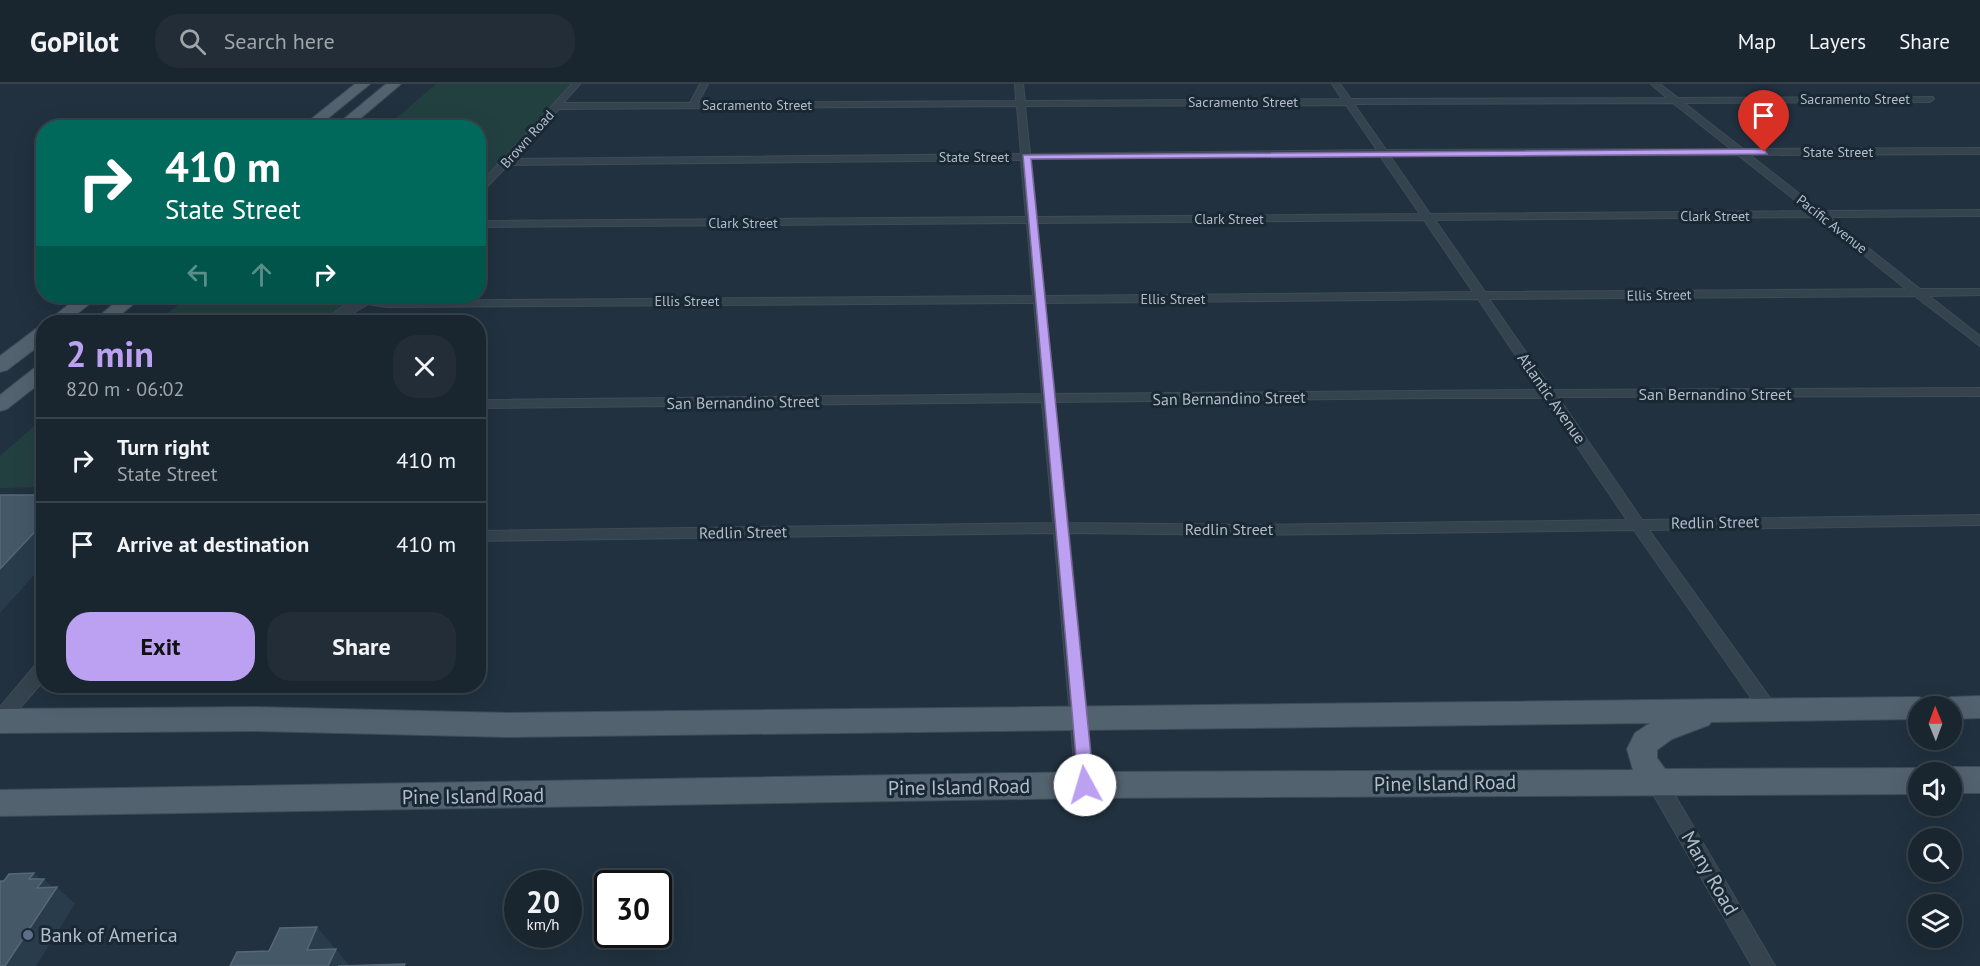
<!DOCTYPE html>
<html lang="en">
<head>
<meta charset="utf-8">
<style>
  body { margin:0; font-family:"PT Sans",sans-serif; background:#222d37; color:#f1f3f6; height:100vh; display:flex; flex-direction:column; font-size:22px; white-space:nowrap }
  * { box-sizing:border-box; margin:0 }
  p { font-size:20px; color:#9fa5aa }
  .icon { flex:none; width:33px; height:33px; fill:none; stroke:currentColor; stroke-width:2; stroke-linecap:round; stroke-linejoin:round }
  .map { position:relative; flex:1; overflow:hidden }
  .side { position:absolute; left:36px; top:231px; width:450px; height:378px; display:flex; flex-direction:column; background:#19252f; border-radius:24px; box-shadow:0 6px 24px #0002,0 0 0 2px #37424b }
  .side>* { flex:none }
  .top-card { position:absolute; left:36px; top:36px; width:450px; height:183px; border-radius:24px; box-shadow:0 6px 24px #0002,0 0 0 2px #37424b; background:#00695c; color:#fff; overflow:hidden }
  .needle { width:39px; rotate:359deg }
  .controls { position:absolute; left:1908px; top:612px; display:grid; gap:12px }
  .controls a { display:grid; place-items:center; width:54px; height:54px; border-radius:50%; background:#19252f; box-shadow:0 6px 24px #0002,0 0 0 2px #37424b; font-size:30px }
  .speed { position:absolute; left:504px; top:786px; display:flex; gap:12px; font-size:30px; font-weight:700; text-align:center }
  .speed>* { display:grid; place-content:center; width:78px; height:78px; border-radius:50%; background:#19252f; box-shadow:0 6px 24px #0002,0 0 0 2px #37424b; line-height:1 }
  .speed small { font-size:15px; font-weight:400 }
  .speed .limit { border:3px solid #111; border-radius:9px; background:#fff; color:#111 }
  .pin { position:absolute; display:grid; place-items:center; width:51px; height:51px; color:#fff; margin:-62px -26px; border-radius:50% 50% 50% 0; rotate:-45deg; box-shadow:0 0 6px #0007 }
  .pin .icon { rotate:45deg }
  .me { position:absolute; width:66px; margin:-33px; rotate:354deg; stroke-linejoin:round; filter:drop-shadow(0 0 4px #0008) }
  .turn { display:flex; align-items:center; gap:21px; height:126px; padding:0 30px; font-size:27px }
  .turn .icon { width:78px; height:78px; stroke-width:2.5 }
  .turn b { display:block; font-size:42px; line-height:51px }
  .lanes { display:flex; align-items:center; height:57px; padding:0 30px; background:#0003; justify-content:center; gap:30px; direction:ltr }
  .lanes .off { opacity:.35 }
  .round { display:grid; place-items:center; flex:none; width:63px; height:63px; border-radius:24px; background:#222d37 }
  .head { display:flex; align-items:center; justify-content:space-between; height:102px; padding:0 30px }
  h1 { font-size:36px; font-weight:700; line-height:45px; color:#bca0f2 }
  .button { display:flex; gap:12px; margin-top:auto; padding:12px 30px }
  .button a { flex:1; height:69px; border-radius:24px; background:#bca0f2; color:#111; font-size:24px; font-weight:700; line-height:69px; text-align:center }
  .button a+a { background:#222d37; color:#f1f3f6 }
  ul { padding:0; list-style:none }
  li { display:flex; align-items:center; gap:18px; height:84px; padding:0 30px; border-top:2px solid #37424b }
  li div { flex:1 }
  li b { display:block; font-size:22px }
  li em { font-style:normal }
  header { display:flex; align-items:center; gap:36px; box-sizing:border-box; height:84px; padding:0 30px; background:#19252f; border-bottom:2px solid #37424b }
  header strong { font-size:28px }
  nav { display:flex; gap:33px; margin-inline-start:auto; font-size:21px }
  .search { width:420px; height:54px; background:#222d37; display:flex; align-items:center; gap:15px; box-sizing:border-box; padding:0 21px; border-radius:24px; color:#9fa5aa; font-size:22px }
  .map>svg:first-child { display:block }
  .green { fill:#234040 }
  .lines { fill:none; stroke-linecap:round; stroke-linejoin:round }
  .minor-casing { stroke:#3e4c58; stroke-width:2 }
  .primary-casing { stroke:#3e4c58; stroke-width:2 }
  .minor { fill:#35434f; fill-rule:evenodd }
  .primary { fill:#53626f; fill-rule:evenodd }
  .shaded-wall { fill:#293c4c }
  .building { fill:#455868; stroke:#566877; stroke-width:1.5 }
  .route { fill:#bca0f2; stroke:#7a689d; stroke-width:1.5 }
  .service-dot { fill:#5c6f8a; stroke:#1a2834; stroke-width:2 }
  .labels { text-anchor:middle; stroke-width:6; stroke-linejoin:round; paint-order:stroke }
  .far-street-label { font-size:14px; fill:#b1bdca; stroke:#1a2834 }
  .street-label { font-size:16px; fill:#b1bdca; stroke:#1a2834 }
  .near-street-label { font-size:20px; fill:#b1bdca; stroke:#1a2834 }
  .near-poi-label { font-size:20px; fill:#b1bdca; stroke:#1a2834; text-anchor:start }
</style>
</head>
<body>
<header>
<strong>GoPilot</strong>
<div class="search"><svg class="icon" aria-label="search" viewBox="0 0 24 24"><circle cx="10" cy="10" r="6"/><path d="M15 15l6 6"/></svg>Search here</div>
<nav><a>Map</a><a>Layers</a><a>Share</a></nav>
</header>
<div class="map">
<svg width="1980" height="882" viewBox="0 0 1980 882">
  <rect width="100%" height="100%" fill="#21313f"/>
  <!-- green -->
  <path class="green" d="M436,0H579L479,114L478,44H385Z
    M189,212H375L339,238H157Z
    M43,334V403L0,404V372Z"/>
  <g class="lines">
    <defs>
      <path id="minor" d="M572,0H580L563,19H690L700,0H708L698,19L1016,17L1015,0H1023L1025,17L1342,15L1332,0H1340L1351,15L1667,14L1651,0H1660L1678,14L1933,13L1934,15L1930,18L1684,19L1743,65L1980,64V70L1750,71L1821,127L1980,126V132L1829,133L1920,205H1980V211L1929,212L1980,252V262L1915,212L1489,215L1552,306L1980,304V312L1558,313L1642,436L1980,431V441L1649,446L1775,621L1778,626L1775,631L1769,633L1763,631L1634,446L1259,451L1069,449L1094,701L1092,707L1085,709L1078,707L1076,701L1054,449L478,457V447L1053,439L1042,318L478,324V316L1042,310L1034,219L387,223L368,220L339,238H326C336,223 360,212 378,212L377,215L387,217L1033,212L1027,139L478,143V137L1026,133L1021,76L508,81L478,112V102ZM1673,19L1731,65L1386,66L1354,20ZM1346,21L1377,66L1030,70L1025,22ZM1017,22L1021,70L514,75L559,25ZM1738,71L1809,127L1430,130L1390,72ZM1380,72L1420,130L1037,133L1031,75ZM1817,133L1906,205L1485,208L1435,136ZM1424,136L1473,208L1045,212L1037,139ZM1478,215L1539,306L1055,310L1045,219ZM1440,314H1544L1627,436L1259,441L1068,439L1055,318Z
        M44,577V596L6,640L0,642V623L38,578Z
        M1656,689L1663,691L1775,882H1752L1649,703L1647,697L1649,691Z"/>
      <path id="primary" d="M355,0H370L316,44H300Z
        M386,0H401L349,44H333Z
        M79,212H99L67,238H47Z
        M123,212H143L112,238H92Z
        M44,242V258L7,286L0,288V272L37,244Z
        M44,280V296L7,325L0,327V311L37,282Z
        M1980,612V634L1952,635V622H1939L1942,616L1952,613Z
        M1918,613L1928,616L1931,622H1918V635L1711,638L1709,641L1672,655L1657,666V674L1665,685L1918,684L1929,688H1918V710L1085,714L0,732V706L1085,688L1633,686L1627,665L1635,649L1650,639L508,653L255,647L0,649V625L255,623L508,629Z
        M1952,683H1980V709H1952V688H1941Z"/>
    </defs>
    <!-- minor casing -->
    <use href="#minor" class="minor-casing"/>
    <!-- primary casing -->
    <use href="#primary" class="primary-casing"/>
    <!-- minor -->
    <use href="#minor" class="minor"/>
    <!-- primary -->
    <use href="#primary" class="primary"/>
  </g>
  <!-- shaded-wall -->
  <path class="shaded-wall" d="M44,438V480L0,529V485Z
    M34,789L42,797L44,795L55,806L57,803L75,820L36,882H5L29,795Z
    M317,843L335,864L327,882L307,866Z
    M336,865L350,882H328Z"/>
  <!-- building -->
  <path class="building" d="M0,411H44V438L0,485Z
    M34,789L29,795H44L37,804L57,803L5,882H0V797H4L9,790Z
    M317,843L307,866L336,865L328,882H230L237,868L269,867L280,844Z
    M405,880L404,882H338Z"/>
  <!-- route -->
  <path class="route" d="M1764,65L1767,70L1031,75L1094,701L1091,707L1085,709L1079,707L1023,71Z"/>
  <!-- markers -->
  <circle class="service-dot" cx="28" cy="851" r="6"/>
  <g class="labels">
    <!-- far-street labels -->
    <g class="far-street-label">
      <text x="1855" y="20">Sacramento Street</text>
      <text x="1243" y="23">Sacramento Street</text>
      <text x="757" y="26">Sacramento Street</text>
      <text transform="translate(527 55) rotate(-48)" y="5">Brown Road</text>
      <text x="1838" y="73">State Street</text>
      <text x="974" y="78">State Street</text>
      <text x="1715" y="137">Clark Street</text>
      <text x="1229" y="140">Clark Street</text>
      <text x="743" y="144">Clark Street</text>
      <text transform="translate(1832 140) rotate(38)" y="5">Pacific Avenue</text>
      <text transform="translate(1659 211) rotate(-1)" y="5">Ellis Street</text>
      <text x="1173" y="220">Ellis Street</text>
      <text x="687" y="222">Ellis Street</text>
    </g>
    <!-- street labels -->
    <g class="street-label">
      <text x="1715" y="316">San Bernandino Street</text>
      <text transform="translate(1229 314) rotate(-1)" y="6">San Bernandino Street</text>
      <text transform="translate(1552 314) rotate(55)" y="6">Atlantic Avenue</text>
      <text transform="translate(743 318) rotate(-1)" y="6">San Bernandino Street</text>
      <text transform="translate(1715 438) rotate(-1)" y="6">Redlin Street</text>
      <text x="1229" y="451">Redlin Street</text>
      <text transform="translate(743 448) rotate(-1)" y="6">Redlin Street</text>
    </g>
    <!-- near-street labels -->
    <g class="near-street-label">
      <text transform="translate(1445 699) rotate(-1)" y="7">Pine Island Road</text>
      <text transform="translate(959 703) rotate(-1)" y="7">Pine Island Road</text>
      <text transform="translate(473 712) rotate(-1)" y="7">Pine Island Road</text>
      <text transform="translate(1710 789) rotate(60)" y="7">Many Road</text>
    </g>
    <!-- near-poi labels -->
    <g class="near-poi-label">
      <text x="40" y="858">Bank of America</text>
    </g>
  </g>
</svg>
<div class="controls">
<a><svg class="needle" viewBox="-14 -14 28 28"><path d="M0-13l5 13h-10z" fill="#e53935"/><path d="M0 13l5-13h-10z" fill="#9fa5aa"/></svg></a>
<a><svg class="icon" aria-label="sound" viewBox="0 0 24 24"><path d="M4 9h4l5-4v14l-5-4H4zM17 9q2 3 0 6"/></svg></a>
<a><svg class="icon" aria-label="search" viewBox="0 0 24 24"><circle cx="10" cy="10" r="6"/><path d="M15 15l6 6"/></svg></a>
<a><svg class="icon" aria-label="layers" viewBox="0 0 24 24"><path d="M12 4l9 5-9 5-9-5zM3 14l9 5 9-5"/></svg></a>
</div>
<div class="speed"><div>20<small>km/h</small></div><div class="limit">30</div></div>
<div class="pin" style="left:1764px;top:68px;background:#d93025"><svg class="icon" aria-label="arrive" viewBox="0 0 24 24"><path d="M6 21V4h12l-3 4 3 4H6"/></svg></div>
<svg class="me" style="left:1085px;top:701px" viewBox="-20 -20 40 40"><circle r="19" fill="#fff"/><path d="M0-13L10 11 0 6-10 11z" fill="#bca0f2"/></svg>
<div class="top-card">
<div class="turn"><svg class="icon" aria-label="right" viewBox="0 0 24 24"><path d="M7 20v-9h11M14 6l5 5-5 5"/></svg><div><b>410 m</b>State Street</div></div>
<div class="lanes"><svg class="icon off" aria-label="left" viewBox="0 0 24 24"><path d="M17 20v-9H6M10 6l-5 5 5 5"/></svg><svg class="icon off" aria-label="ahead" viewBox="0 0 24 24"><path d="M12 20V5M6 11l6-6 6 6"/></svg><svg class="icon" aria-label="right" viewBox="0 0 24 24"><path d="M7 20v-9h11M14 6l5 5-5 5"/></svg></div>
</div>
<section class="side">
<div class="head"><div><h1>2 min</h1><p>820 m · 06:02</p></div><a class="round"><svg class="icon" aria-label="close" viewBox="0 0 24 24"><path d="M6 6l12 12M18 6L6 18"/></svg></a></div>
<ul>
<li><svg class="icon" aria-label="right" viewBox="0 0 24 24"><path d="M7 20v-9h11M14 6l5 5-5 5"/></svg><div><b>Turn right</b><p>State Street</p></div><em>410 m</em></li>
<li><svg class="icon" aria-label="arrive" viewBox="0 0 24 24"><path d="M6 21V4h12l-3 4 3 4H6"/></svg><div><b>Arrive at destination</b></div><em>410 m</em></li>
</ul>
<div class="button"><a>Exit</a><a>Share</a></div>
</section>
</div>
</body>
</html>
